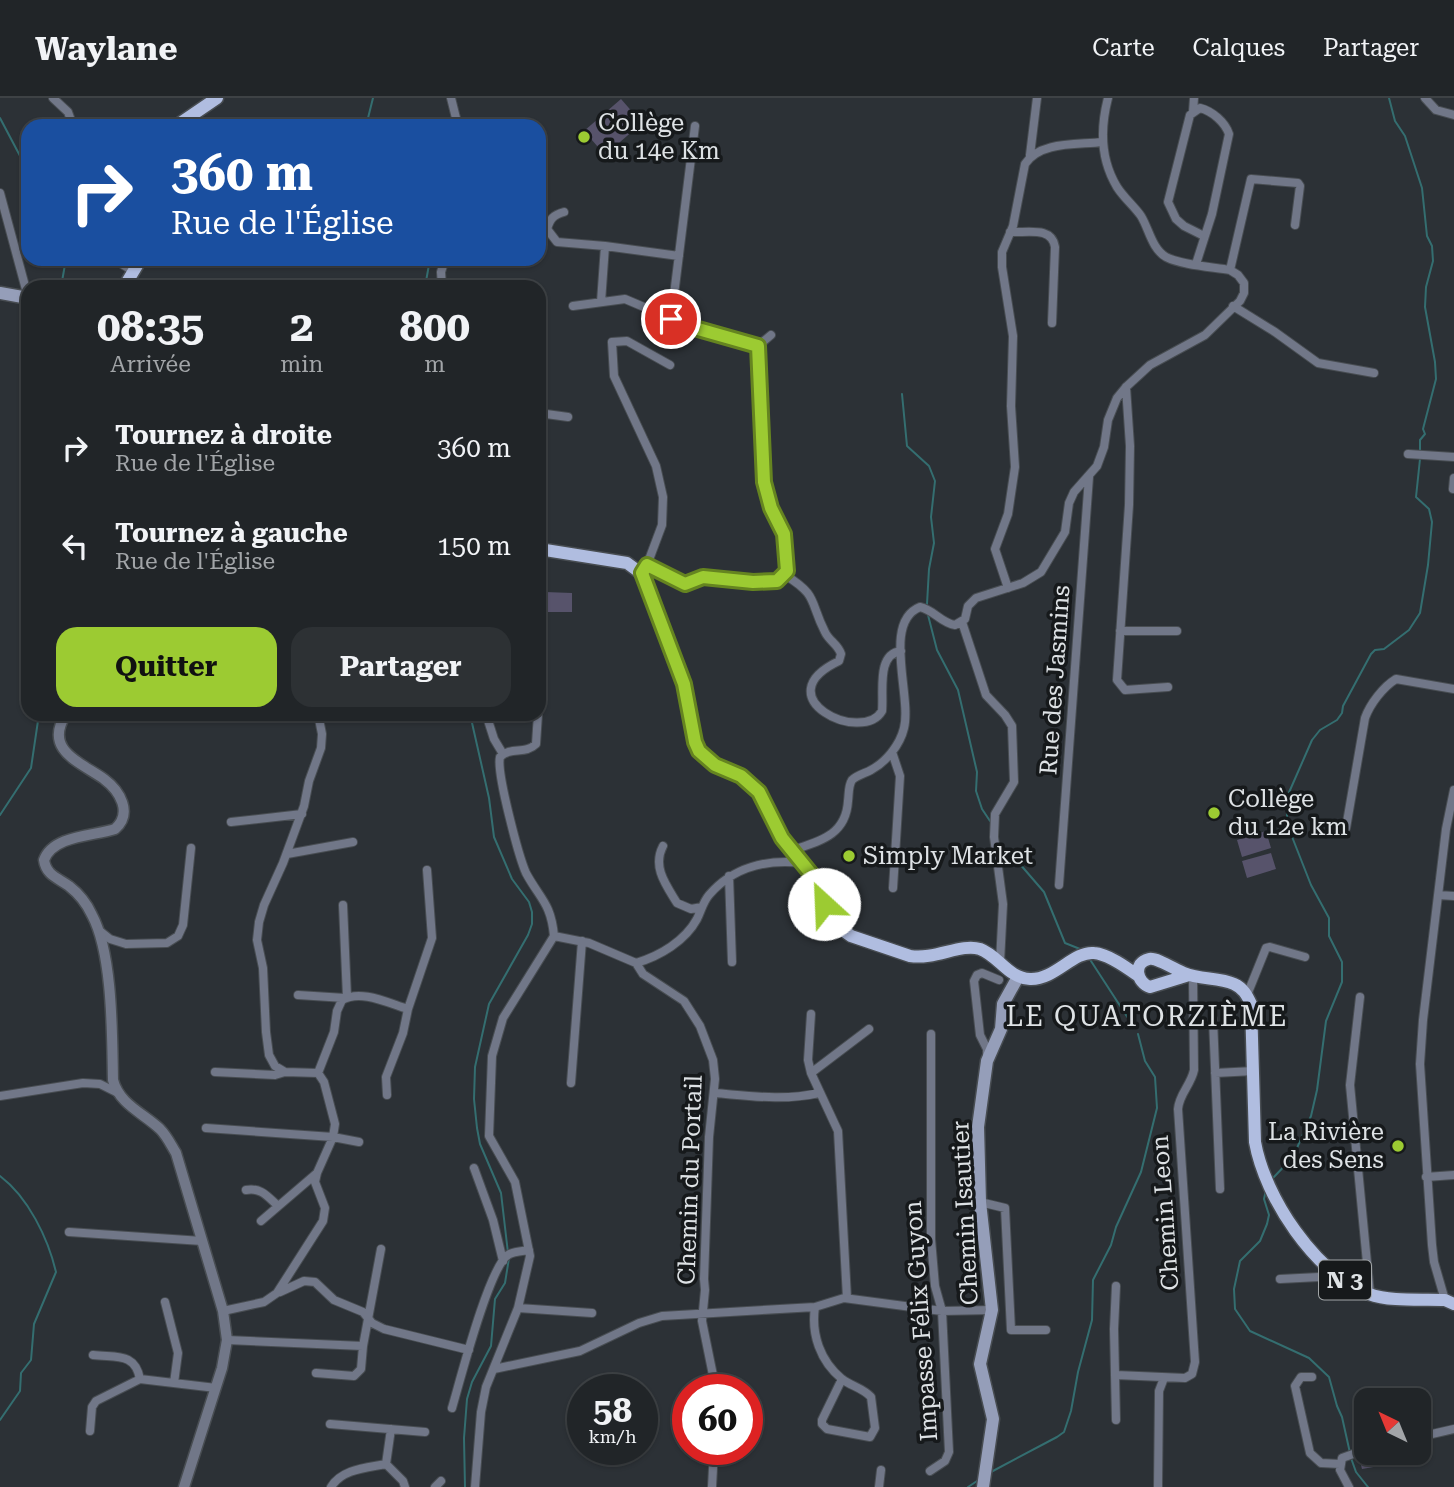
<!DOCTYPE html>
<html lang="fr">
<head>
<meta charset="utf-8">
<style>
  body { margin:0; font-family:"Roboto Serif",serif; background:#2d3134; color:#f1f3f6; height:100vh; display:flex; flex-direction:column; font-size:26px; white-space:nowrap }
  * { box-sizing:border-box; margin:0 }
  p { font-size:23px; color:#a2a5a8 }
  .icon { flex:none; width:38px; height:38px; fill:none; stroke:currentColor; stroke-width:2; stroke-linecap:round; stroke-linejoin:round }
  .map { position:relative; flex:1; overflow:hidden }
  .drawer { position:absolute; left:21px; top:182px; width:525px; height:441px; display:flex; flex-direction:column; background:#212528; border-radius:21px; box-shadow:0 2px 5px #0004,0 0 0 2px #3e4245 }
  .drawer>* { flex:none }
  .hud { position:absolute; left:21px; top:21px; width:525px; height:147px; border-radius:21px; box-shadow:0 2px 5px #0004,0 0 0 2px #3e4245; background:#1a4fa0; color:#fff; overflow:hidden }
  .needle { width:46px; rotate:317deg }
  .tools { position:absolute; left:1354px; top:1290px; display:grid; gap:14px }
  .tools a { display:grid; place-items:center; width:77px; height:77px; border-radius:14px; background:#212528; box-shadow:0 2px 5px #0004,0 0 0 2px #3e4245; font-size:35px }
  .speed { position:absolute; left:567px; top:1276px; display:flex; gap:14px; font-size:35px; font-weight:700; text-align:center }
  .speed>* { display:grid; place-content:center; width:91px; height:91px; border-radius:50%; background:#212528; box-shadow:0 2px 5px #0004,0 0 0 2px #3e4245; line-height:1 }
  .speed small { font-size:18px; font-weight:400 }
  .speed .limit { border:10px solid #d22; background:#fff; color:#111 }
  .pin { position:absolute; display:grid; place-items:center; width:60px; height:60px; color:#fff; margin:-30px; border:4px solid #fff; border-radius:50%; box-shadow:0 2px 7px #0007 }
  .me { position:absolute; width:77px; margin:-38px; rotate:335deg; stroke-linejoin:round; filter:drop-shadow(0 0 5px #0008) }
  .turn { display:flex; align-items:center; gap:24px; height:147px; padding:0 35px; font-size:32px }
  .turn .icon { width:91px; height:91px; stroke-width:2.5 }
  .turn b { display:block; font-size:49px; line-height:60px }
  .eta { display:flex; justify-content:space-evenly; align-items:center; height:119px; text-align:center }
  .eta b { font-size:42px; font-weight:700; line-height:49px }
  .action { display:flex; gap:14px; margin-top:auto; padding:14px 35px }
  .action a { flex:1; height:80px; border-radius:21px; background:#9ccb32; color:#111; font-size:28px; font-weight:700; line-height:80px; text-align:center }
  .action a+a { background:#2d3134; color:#f1f3f6 }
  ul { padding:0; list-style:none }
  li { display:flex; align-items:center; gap:21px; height:98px; padding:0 35px }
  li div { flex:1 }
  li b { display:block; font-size:26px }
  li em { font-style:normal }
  header { display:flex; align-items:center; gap:42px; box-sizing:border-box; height:98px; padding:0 35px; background:#212528; border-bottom:2px solid #3e4245 }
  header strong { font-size:33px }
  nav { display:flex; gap:38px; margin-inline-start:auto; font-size:24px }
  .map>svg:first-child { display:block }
  .green { fill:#57536b }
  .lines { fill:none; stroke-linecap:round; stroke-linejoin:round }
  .stream { stroke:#346e70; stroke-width:2 }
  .minor-casing { stroke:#484d52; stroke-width:10 }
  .tertiary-casing { stroke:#484d52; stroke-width:13 }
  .secondary-casing { stroke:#484d52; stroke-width:15 }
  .primary-casing { stroke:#484d52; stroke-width:15 }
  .minor { stroke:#717788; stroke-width:8 }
  .tertiary { stroke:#717788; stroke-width:10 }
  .secondary { stroke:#959eb9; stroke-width:12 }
  .primary { stroke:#b0bde0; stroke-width:12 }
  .route-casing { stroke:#658420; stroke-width:18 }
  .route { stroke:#9ccb32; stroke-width:12 }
  .poi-dot { fill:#9ccb32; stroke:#16191b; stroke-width:2.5 }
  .labels { text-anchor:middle; stroke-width:7; stroke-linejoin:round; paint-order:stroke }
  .shield { fill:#16191b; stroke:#a2a6a8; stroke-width:2 }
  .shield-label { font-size:23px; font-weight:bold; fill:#dee2e5 }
  .poi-label { font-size:24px; fill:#dee2e5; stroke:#16191b; text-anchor:start }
  .street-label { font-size:24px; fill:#dee2e5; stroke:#16191b }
  .quarter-label { font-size:28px; letter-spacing:2px; fill:#dee2e5; stroke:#16191b }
</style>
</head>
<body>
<header>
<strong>Waylane</strong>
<nav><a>Carte</a><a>Calques</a><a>Partager</a></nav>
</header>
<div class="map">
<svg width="1454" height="1389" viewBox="0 0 1454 1389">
  <rect width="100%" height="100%" fill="#2c3136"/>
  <!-- green -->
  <path class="green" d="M621,1L642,25L605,57L584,33Z
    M545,494L572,495V514H546Z
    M1266,733L1271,750L1242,759L1237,742Z
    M1271,755L1276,771L1247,780L1242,763Z
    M1422,1345L1425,1360L1362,1371L1358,1356L1419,1354V1346Z"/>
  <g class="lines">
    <!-- stream -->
    <path class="stream" d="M1389,0L1395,23L1405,38L1422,90L1427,138L1432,148L1433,163L1426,189L1425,209L1435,264L1436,281L1423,331L1425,336L1420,342V355
      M0,20L28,73
      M366,28L373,0
      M61,189L66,161
      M425,189L430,161
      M902,296L907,348L929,368L935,383L931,419L934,445L929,471L927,506
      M928,517L937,552L958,592L977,674L976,693L982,711L990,723
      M470,616L489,700L494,739L512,781L529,804L532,814V826L528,837L489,906L475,969L474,1001L477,1030L480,1046L501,1095L508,1155
      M0,717L31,670L39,616
      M1019,765L1044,794L1065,845L1080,851
      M1089,860L1128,920
      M0,1078C28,1099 48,1140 56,1174L34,1226L31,1262L21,1275L20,1293L0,1322
      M1272,1081L1293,1059L1311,1018L1317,992L1326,923L1342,884V864L1329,838V820L1311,787L1287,726V699L1312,642L1320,632L1337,622L1342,615L1343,608L1371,556L1375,552L1384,551L1409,532L1420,515L1428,467L1432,424L1429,411L1416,399L1420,361
      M1266,1092L1264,1101L1269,1117L1267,1126L1260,1143L1240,1163L1234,1191L1235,1211L1250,1233L1309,1260L1329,1279L1337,1308L1342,1319L1350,1355
      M1351,1360L1356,1374L1368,1389
      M991,1374L1057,1339L1064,1334L1071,1313L1078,1274L1092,1222L1093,1182L1111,1147L1116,1129L1141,1074L1157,1010L1155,979L1145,963L1138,936
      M465,1389L464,1340L467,1301L472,1284L491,1248L495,1201L505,1185L509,1160
      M968,1389L980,1381"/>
    <defs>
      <path id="minor" d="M53,0L68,14L73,28
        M451,0L458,28
        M1425,0L1436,12L1454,17
        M1193,14L1194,0
        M1030,57L1037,0
        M0,95L28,199
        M564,114C553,117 550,121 547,131L557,144L605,148L601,204
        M1010,134C1027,135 1052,128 1055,149L1052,225
        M605,148L679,158
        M114,161L133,173
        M1196,166L1212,116L1229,36C1225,24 1212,13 1200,10L1190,17L1168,104L1176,121L1184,128L1204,138
        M1230,172L1251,81L1298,85L1300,88L1295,127
        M442,189L441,174L445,161
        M573,208L625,201L691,229L758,248L771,237
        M1233,208L1275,234L1318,265L1374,275
        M671,221L695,28
        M1126,289L1130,348L1129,407L1117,582L1125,592L1168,589
        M539,315L568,319
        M1408,356L1454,359
        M1453,391L1454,380
        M647,467L662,427L663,399L656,368L614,278L612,244L627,243L670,267
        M642,476L647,467L685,486L703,479L753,484L777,483L787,473L784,436L771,410L764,384L758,248
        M785,477C819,498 809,503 825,534C829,543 838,546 841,556L839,563C763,599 862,647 882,613C884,594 876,556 901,553
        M1008,490L995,451L1008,416L1015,369L1011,308L1013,238L1002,169V154L1013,128L1025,66C1040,43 1077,47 1102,44
        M962,524L986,597L1005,617L1012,628L1014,684L995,716L994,739L1003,806L1000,864
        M1120,533H1177
        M486,616L494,641L503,656
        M892,654L900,678L893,790
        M231,724L302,716
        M1346,730L1365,620C1370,606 1383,589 1396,581L1454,591
        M663,748C652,769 666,787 677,805L691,811L702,809
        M793,752C820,743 846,737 848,703C849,697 848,688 852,682C857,677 866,675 871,672C886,664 900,647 904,630C912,598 882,524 920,509C934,512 941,525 955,527L965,521L968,508L976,500L1023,485L1041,474L1065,434L1069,405L1074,394L1097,368L1104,349L1108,322L1117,300L1126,289L1150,267L1205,237L1240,203L1244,195V185L1238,177L1230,172C1213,169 1181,167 1166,159C1152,151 1149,131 1141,118C1134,108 1124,100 1117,89C1100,61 1100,31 1108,0
        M287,756L353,744
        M729,778L732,864
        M1059,787L1089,379
        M1438,797L1454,798
        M343,807L347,899
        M100,833L110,841L126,846L167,845L178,838L183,827L191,750
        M554,838L589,845L636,865L643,876L684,903L700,928L713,962L715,981L709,1039L704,1181L705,1192L702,1223L716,1292
        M636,865C660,858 685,843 697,821C701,813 703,804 709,797C733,769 767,761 802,765
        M298,897L345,900
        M1247,897L1266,850L1270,849L1305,859
        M1360,899L1350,987L1370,1196
        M811,916L808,962L811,975L838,1033L847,1200
        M1213,921L1220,1091
        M987,960V951L980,937L974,883L977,877L982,875L999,882
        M215,974L275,977L285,974
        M318,975L334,934L337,913L342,902C361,891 388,905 408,911
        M811,975L869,931
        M1215,975L1254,973
        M571,985L582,843
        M715,995C751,998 784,1003 819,995
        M387,997L386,979L403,935L408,911L432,840L427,772
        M0,998L83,985L100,986L116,994
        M206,1030L333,1039L359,1044
        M474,1070L493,1122L503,1163
        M1426,1079L1454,1077
        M246,1092C261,1089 268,1099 278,1108
        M980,1104L1005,1110L1011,1232H1046
        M261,1123L317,1075
        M69,1134L202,1143
        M1280,1181L1339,1178
        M280,1194L304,1183L315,1184L334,1202L363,1214L372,1225L384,1231L469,1252
        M1445,1202L1434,1164L1432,1147L1420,966L1423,922L1446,731L1454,692
        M165,1204L178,1255L174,1285
        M815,1209C811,1236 820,1263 842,1281C851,1288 863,1290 871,1299L875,1330L870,1339L827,1331L822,1326V1322L842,1281
        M518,1210L592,1215
        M223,1213L264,1204L277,1195L323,1123L325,1110L315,1084L317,1075L333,1039L335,1026L324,984L318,975L285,974L275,968L269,957L266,934L263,870L257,842L259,824L264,807L283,765L304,708L309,683L321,650L322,636L318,616
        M227,1242L363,1248
        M93,1257C116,1260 135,1254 140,1281
        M494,1271L580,1253L639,1225L662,1218L815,1209L844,1200L942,1213L992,1212
        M316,1275L354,1278L361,1271L363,1248L381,1151
        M1116,1277L1185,1280L1192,1276L1195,1264L1178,1011C1179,996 1191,987 1194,972L1193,878
        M1312,1279H1301L1295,1288L1310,1355L1321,1365L1340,1366
        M452,1310C460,1283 489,1169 508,1157C513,1153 524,1153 529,1152
        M1116,1322L1114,1231L1116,1188
        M330,1326L425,1334
        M90,1333L92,1309L96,1303L140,1281L216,1290
        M1419,1339L1454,1331
        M386,1366L391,1331
        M930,1373L945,1363L949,1354L942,1213L935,1188L931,1141V936
        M331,1389C342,1371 366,1370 386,1366L403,1383L405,1389
        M435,1389L441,1383
        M475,1389L481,1314L486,1289L518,1210L530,1158L515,1084L489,1038L492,958L503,920L554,838C551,805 540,801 526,775C519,759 496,674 500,659C511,648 525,657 536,646L538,616
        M712,1389L714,1351
        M879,1389L881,1372
        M1158,1389L1159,1293L1164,1280
        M1349,1389L1340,1372L1342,1360L1367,1351"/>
      <path id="tertiary" d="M66,616C43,652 80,664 104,681C120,693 133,715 115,731C94,738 53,737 44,762C46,777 58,780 69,788C78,795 87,806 92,817C113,856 112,938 113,982C119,1006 143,1015 160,1031C167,1038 171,1047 176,1055L223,1213L227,1242L222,1270L184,1389"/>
      <path id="secondary" d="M0,195L28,200
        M983,1389L993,1321L980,1266L992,1212L980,1104L978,1029L987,963L1001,931L1003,906L1018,879"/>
      <path id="primary" d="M176,28L217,0
        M124,189L141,161
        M539,451L627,465L642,476L684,586L695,644L699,653L715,667L741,678L759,694L782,740L812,777L832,822L837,828L851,838L910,858C935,862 961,845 980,851C999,858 1008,880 1030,881C1055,882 1073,853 1094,855C1108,856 1126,869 1137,877
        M1189,877L1150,889C1137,885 1132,865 1149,861C1156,859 1176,872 1184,875C1200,882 1219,879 1234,886C1243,890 1247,897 1251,906L1255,1044C1265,1100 1315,1175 1369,1196C1391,1204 1421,1201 1445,1202L1454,1206"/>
    </defs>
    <!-- minor casing -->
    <use href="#minor" class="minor-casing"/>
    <!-- tertiary casing -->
    <use href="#tertiary" class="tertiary-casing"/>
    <!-- secondary casing -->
    <use href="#secondary" class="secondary-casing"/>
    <!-- primary casing -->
    <use href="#primary" class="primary-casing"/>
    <!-- minor -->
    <use href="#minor" class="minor"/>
    <!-- tertiary -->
    <use href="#tertiary" class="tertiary"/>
    <!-- secondary -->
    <use href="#secondary" class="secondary"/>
    <!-- primary -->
    <use href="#primary" class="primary"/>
  </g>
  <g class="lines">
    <defs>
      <path id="route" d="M671,221L691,229L758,248L764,384L771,410L784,436L787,473L777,483L753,484L703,479L685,486L647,467L642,475L684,586L695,644L699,653L715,667L741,678L759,694L782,740L812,777L824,806"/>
    </defs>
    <!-- route casing -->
    <use href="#route" class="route-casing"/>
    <!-- route -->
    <use href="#route" class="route"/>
  </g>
  <!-- markers -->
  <g class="poi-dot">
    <circle cx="584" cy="39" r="7"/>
    <circle cx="1214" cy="715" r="7"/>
    <circle cx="849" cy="758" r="7"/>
    <circle cx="1398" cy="1048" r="7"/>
  </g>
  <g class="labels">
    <!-- shield labels -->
    <rect class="shield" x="1319" y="1162.5" width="52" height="39" rx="5"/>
    <g class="shield-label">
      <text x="1345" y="1190">N 3</text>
    </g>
    <!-- poi labels -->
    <g class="poi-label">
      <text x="598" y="33">Collège<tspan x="598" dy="28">du 14e Km</tspan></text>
      <text x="1228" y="709">Collège<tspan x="1228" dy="28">du 12e km</tspan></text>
      <text x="863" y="766">Simply Market</text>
      <text x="1384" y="1042" text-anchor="end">La Rivière<tspan x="1384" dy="28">des Sens</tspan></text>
    </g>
    <!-- street labels -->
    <g class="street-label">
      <text transform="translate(1055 582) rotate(-86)" y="8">Rue des Jasmins</text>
      <text transform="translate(690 1082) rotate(-88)" y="8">Chemin du Portail</text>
      <text transform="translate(965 1115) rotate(-93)" y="8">Chemin Isautier</text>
      <text transform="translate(1165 1115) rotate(-94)" y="8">Chemin Leon</text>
      <text transform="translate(921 1223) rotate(-94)" y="8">Impasse Félix Guyon</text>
    </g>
    <!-- quarter labels -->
    <g class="quarter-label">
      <text x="1147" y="928">LE QUATORZIÈME</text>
    </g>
  </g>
</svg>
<div class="tools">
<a><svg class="needle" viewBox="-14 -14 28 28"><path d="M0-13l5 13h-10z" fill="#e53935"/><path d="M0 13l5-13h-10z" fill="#a2a5a8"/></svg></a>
</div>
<div class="speed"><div>58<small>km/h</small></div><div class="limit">60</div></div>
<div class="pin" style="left:671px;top:221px;background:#d93025"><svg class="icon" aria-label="arrive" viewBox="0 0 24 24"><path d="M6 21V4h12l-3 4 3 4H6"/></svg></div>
<svg class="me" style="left:824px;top:806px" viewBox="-20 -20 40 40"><circle r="19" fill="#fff"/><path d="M0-13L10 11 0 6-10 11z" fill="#9ccb32"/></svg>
<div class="hud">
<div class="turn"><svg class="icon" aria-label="right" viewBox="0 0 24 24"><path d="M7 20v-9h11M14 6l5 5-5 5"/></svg><div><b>360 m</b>Rue de l'Église</div></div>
</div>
<section class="drawer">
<div class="eta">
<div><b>08:35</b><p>Arrivée</p></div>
<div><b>2</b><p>min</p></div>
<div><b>800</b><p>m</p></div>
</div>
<ul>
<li><svg class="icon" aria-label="right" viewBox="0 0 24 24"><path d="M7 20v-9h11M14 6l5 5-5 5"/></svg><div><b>Tournez à droite</b><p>Rue de l'Église</p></div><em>360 m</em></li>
<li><svg class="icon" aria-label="left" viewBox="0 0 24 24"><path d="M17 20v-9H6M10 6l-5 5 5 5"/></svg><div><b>Tournez à gauche</b><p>Rue de l'Église</p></div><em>150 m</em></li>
</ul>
<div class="action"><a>Quitter</a><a>Partager</a></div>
</section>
</div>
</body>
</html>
